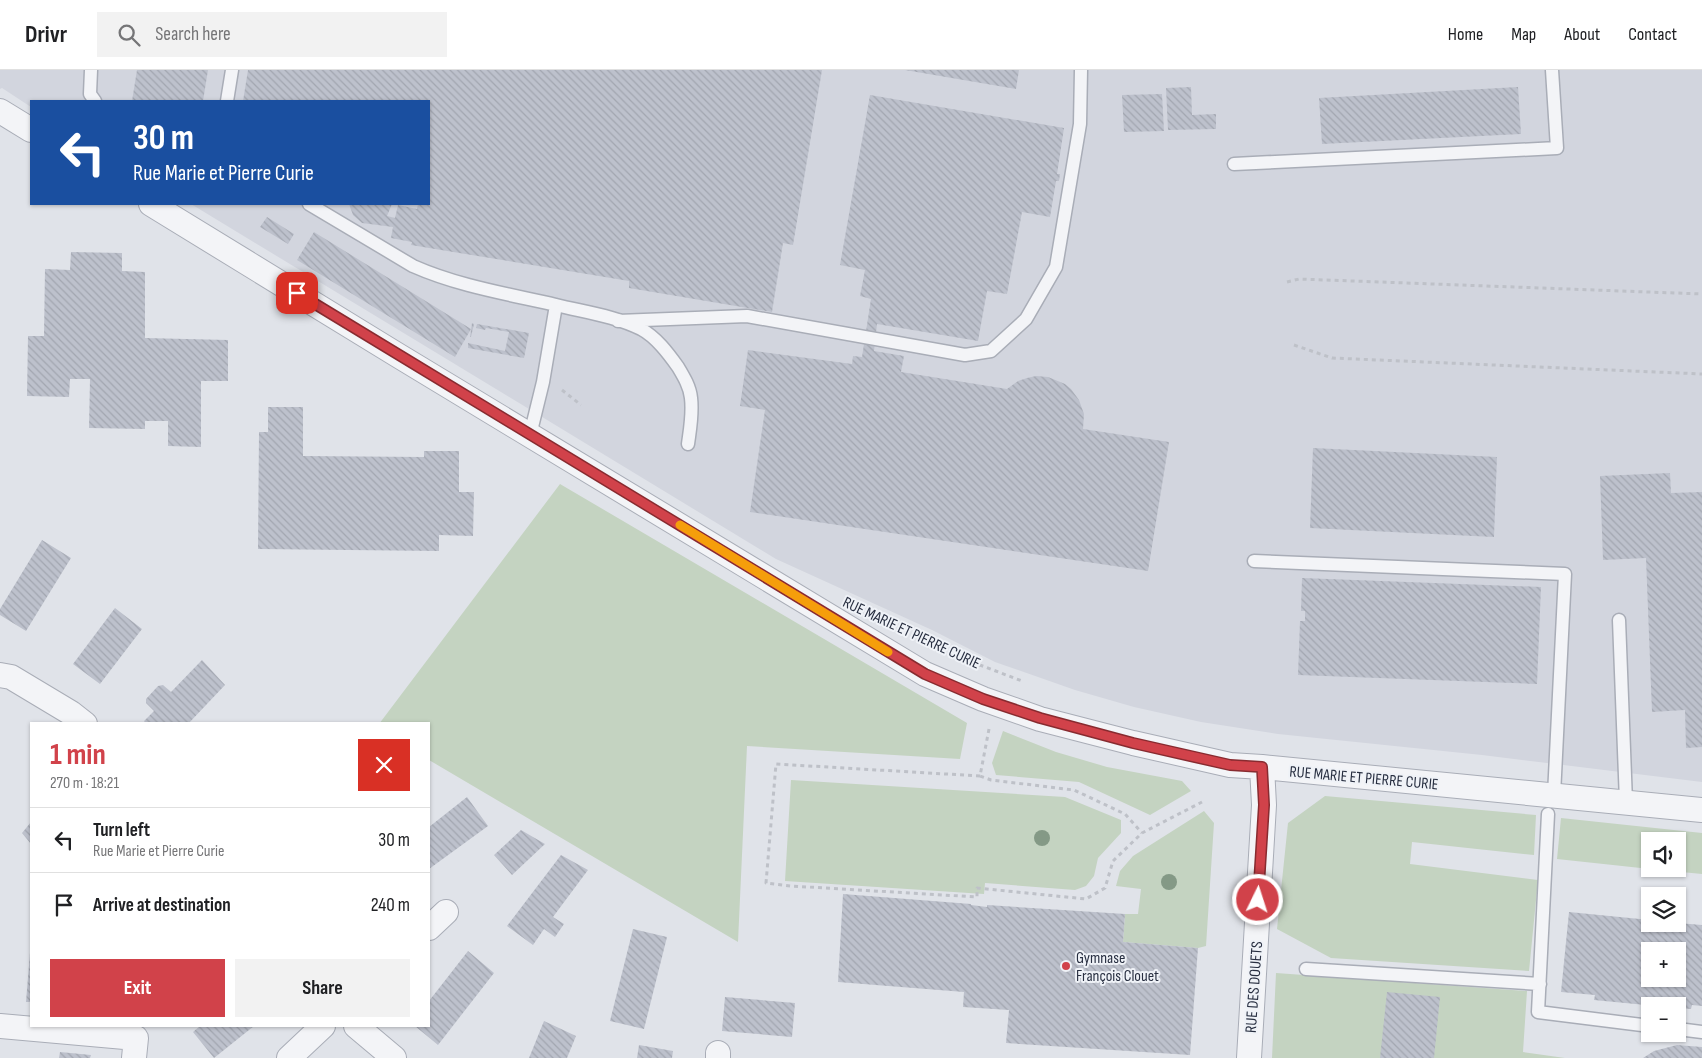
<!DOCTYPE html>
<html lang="en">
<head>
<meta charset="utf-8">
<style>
  body { margin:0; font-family:"Sofia Sans Condensed",sans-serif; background:#f2f2f2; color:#202124; height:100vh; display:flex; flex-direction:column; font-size:19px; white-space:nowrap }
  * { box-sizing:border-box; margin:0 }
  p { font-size:16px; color:#757577 }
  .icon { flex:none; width:28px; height:28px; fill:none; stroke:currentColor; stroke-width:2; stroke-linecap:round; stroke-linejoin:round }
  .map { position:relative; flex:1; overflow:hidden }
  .details { position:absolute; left:30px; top:652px; width:400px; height:305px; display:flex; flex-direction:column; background:#fff; border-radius:0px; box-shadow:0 1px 4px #0004 }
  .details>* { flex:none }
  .top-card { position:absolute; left:30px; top:30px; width:400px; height:105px; border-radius:0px; box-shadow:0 1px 4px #0004; background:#1a4fa0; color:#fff; overflow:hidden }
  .controls { position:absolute; left:1641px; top:762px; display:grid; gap:10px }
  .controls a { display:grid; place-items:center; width:45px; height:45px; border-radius:0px; background:#fff; box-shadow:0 1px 4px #0004; font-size:25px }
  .pin { position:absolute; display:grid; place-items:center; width:42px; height:42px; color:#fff; margin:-21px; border-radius:10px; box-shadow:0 2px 8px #0006 }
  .me { position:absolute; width:55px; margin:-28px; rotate:4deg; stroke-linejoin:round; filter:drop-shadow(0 0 4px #0008) }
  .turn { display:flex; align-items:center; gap:18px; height:105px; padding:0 20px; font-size:22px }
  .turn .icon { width:65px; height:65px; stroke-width:2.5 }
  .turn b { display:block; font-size:35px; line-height:42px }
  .round { display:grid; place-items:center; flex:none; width:52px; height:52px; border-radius:0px; background:#f2f2f2 }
  .overview { display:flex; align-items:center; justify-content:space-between; height:85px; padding:0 20px }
  h1 { font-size:30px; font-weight:700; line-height:38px; color:#d1424a }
  .action { display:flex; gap:10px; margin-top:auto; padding:10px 20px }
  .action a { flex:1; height:58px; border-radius:0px; background:#d1424a; color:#fff; font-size:20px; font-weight:700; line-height:58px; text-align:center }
  .action a+a { background:#f2f2f2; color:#202124 }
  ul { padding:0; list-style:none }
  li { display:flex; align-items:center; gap:15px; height:65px; padding:0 20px; border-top:1px solid #e0e0e0 }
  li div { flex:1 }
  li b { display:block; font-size:19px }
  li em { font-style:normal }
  header { display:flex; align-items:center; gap:30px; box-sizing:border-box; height:70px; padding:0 25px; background:#fff; border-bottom:1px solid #e0e0e0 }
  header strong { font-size:24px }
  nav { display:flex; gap:28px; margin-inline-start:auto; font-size:18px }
  .search { width:350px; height:45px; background:#f2f2f2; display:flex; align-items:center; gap:12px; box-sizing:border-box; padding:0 18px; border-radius:0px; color:#757577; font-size:19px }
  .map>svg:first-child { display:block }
  .built { fill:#d2d5de }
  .grass { fill:#c4d3c1 }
  .building { fill:url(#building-back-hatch); fill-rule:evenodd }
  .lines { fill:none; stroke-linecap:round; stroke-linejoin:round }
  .lane-casing { stroke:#a9adb7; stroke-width:15 }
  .street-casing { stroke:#a9adb7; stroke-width:26 }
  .path { stroke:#bec1c8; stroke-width:3; stroke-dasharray:4 4; stroke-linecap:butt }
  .lane { stroke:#f3f4f7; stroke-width:12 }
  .street { stroke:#f3f4f7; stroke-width:24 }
  .tree { fill:#849986 }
  .route-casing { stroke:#882b30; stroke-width:12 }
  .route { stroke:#d1424a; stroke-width:9 }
  .slow { stroke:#f59e0b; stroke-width:9 }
  .poi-dot { fill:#d1424a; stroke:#eff2f7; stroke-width:2 }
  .labels { text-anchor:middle; stroke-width:4; stroke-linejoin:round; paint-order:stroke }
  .street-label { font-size:16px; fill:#282f41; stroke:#eff2f7 }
  .poi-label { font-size:16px; fill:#282f41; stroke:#eff2f7; text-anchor:start }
</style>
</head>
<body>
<header>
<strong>Drivr</strong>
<div class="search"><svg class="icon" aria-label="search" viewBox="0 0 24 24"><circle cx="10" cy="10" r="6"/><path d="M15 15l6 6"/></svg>Search here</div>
<nav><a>Home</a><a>Map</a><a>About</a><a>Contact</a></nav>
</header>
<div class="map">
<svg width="1702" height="988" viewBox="0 0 1702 988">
  <defs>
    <pattern id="building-back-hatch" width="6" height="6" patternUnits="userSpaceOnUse" patternTransform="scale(1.25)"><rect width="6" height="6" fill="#bdc1cc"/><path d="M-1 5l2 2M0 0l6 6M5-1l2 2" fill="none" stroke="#a2a6b0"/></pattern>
  </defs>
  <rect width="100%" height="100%" fill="#e0e3e9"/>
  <!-- built -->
  <path class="built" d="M0,0H1702V712L1482,685L1278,664L1201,652L1134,637L1075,620L995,592L932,560L776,489L191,134H429V31H31V37L2,18L0,19Z"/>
  <!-- grass -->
  <path class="grass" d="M560,414L967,653L960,689L747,676L738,872L429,690V654H379Z
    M1003,661L1056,682L1107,697L1182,711L1191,721L1150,745L1079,712L996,705L992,693Z
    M791,710L1065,727L1121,750V763L1098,788L1094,806L1086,816L1075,820L985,813L984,824L785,811Z
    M1325,726L1536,745L1534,785L1412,772L1410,794L1538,810L1529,901L1331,888L1277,859L1288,753Z
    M1204,741L1214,753L1206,876L1198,878L1123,872L1125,844H1138L1141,819L1116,816L1120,801L1133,786Z
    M1561,748L1702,763V804L1651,799H1678V771H1650V799L1557,789Z
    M1276,903L1527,921L1523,982L1565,988H1272Z"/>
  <!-- building -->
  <path class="building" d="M137,0H208L203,31H132Z
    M248,0H822L793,175L783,173L772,242L629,218V211L411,175L412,172L391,168L393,157L362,153L353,145L349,134H392L387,146L395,148L398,135L417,139L418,134H429V31H243Z
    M905,0H1019L1016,19Z
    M1191,17L1192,45L1216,44V59L1168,60L1166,18Z
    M1518,17L1521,64L1322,74L1319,28Z
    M1162,24L1164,61L1124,62L1122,25Z
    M870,25L1064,58L1057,104H1060L1059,111H1056L1050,147L1022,142L1007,224L987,221L978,271L877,254L874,281L904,286L901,302L1007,319L1018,311L1027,308L1036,306L1048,307L1065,314L1071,319L1079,330L1084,344L1083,359L1169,372L1148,501L750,442L765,340L740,336L748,280L852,294L853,286L862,287L871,229L860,226L865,200L840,195Z
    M267,147L294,164L288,174L260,157Z
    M314,162L471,259L455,287L297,190Z
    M71,182L122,183V201L145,202V268L228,270V311H201V377L168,376V351H145V359L89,358L90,309H70L69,327L27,326L28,266H44L45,199L70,200Z
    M472,253L474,254L471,267H470Z
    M477,254L529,263L524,288L468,278V273L505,281L509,262L486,258L485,260L476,258Z
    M268,337H303V386L424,387V381H459V422H474L473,466L439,465V481L258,479L259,362H268Z
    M1313,378L1497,387L1494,467L1310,458Z
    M1670,403L1671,423L1702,422V677L1686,678L1685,640L1652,642L1646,488L1603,490L1600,406Z
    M42,470L71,488L26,561L0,545V539Z
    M1302,508L1541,517L1537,614L1298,605L1300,551H1305V541H1301Z
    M115,538L142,559L100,614L73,594Z
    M202,590L225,615L188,654H146L144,651L154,641L146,633V629L158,616L163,615L171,622Z
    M467,727L488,756L429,799V757Z
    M31,752V774L22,763Z
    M521,760L545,774L512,805L494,785Z
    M561,785L588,800L553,847L564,854L555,867L544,859L533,875L507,856Z
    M843,824L971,834V835L987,837V835L1125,844L1123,872L1198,878L1190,985L1006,973L1009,940L963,937L964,922L838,912Z
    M1569,842L1650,850V854L1678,853L1702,855V936L1692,935L1691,939L1678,938V936H1656L1594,930L1595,925L1561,922ZM1650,881H1678V909H1650Z
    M633,859L667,867L644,959L610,951Z
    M468,881L494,903L438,975L415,956H429V931Z
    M30,883H31V932H26Z
    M1387,922L1440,927L1434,988H1380Z
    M725,927L795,933L792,967L722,961Z
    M544,951L576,966L567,988H529Z
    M200,956H254L214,988L193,962Z
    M639,975L673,981L672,988H637Z
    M1677,975L1702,977V988H1643L1654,981Z
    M60,982L91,985L90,988H59Z"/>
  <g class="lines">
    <defs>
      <path id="lane" d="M91,0L90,24L95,31
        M227,31L232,0
        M1234,94L1557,78L1552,0
        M309,134L413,196C458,216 508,224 556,235
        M618,251L747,246L965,285L991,281L1026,249L1056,197L1080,54L1081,0
        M530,365L543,312L556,235C584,242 615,246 641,259C656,267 668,283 678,297C684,307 690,317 691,328C693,344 690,359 688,374
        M1254,491L1565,504L1554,725
        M1619,550L1626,732
        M1548,744L1538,942L1650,956
        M1306,899L1540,914
        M1678,959L1702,962"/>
      <path id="street" d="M0,41L31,60
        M151,134L399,286L925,604L983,629L1040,649L1133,673L1230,695L1262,697L1702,740
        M0,605L11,607L71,643L85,654
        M429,858L446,842
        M0,956L136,968L134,988
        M356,956L394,988
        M289,988L323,956
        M718,988V983
        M1249,988L1264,735L1262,697"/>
    </defs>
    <!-- lane casing -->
    <use href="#lane" class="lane-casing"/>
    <!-- street casing -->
    <use href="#street" class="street-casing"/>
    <!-- path -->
    <path class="path" d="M1287,212L1299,209L1702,224
      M1294,275L1332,288L1702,304
      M562,320L581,335
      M972,592L1022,611
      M989,659L980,706L991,710L1074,720L1125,744L1142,763
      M980,706L776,694L766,813L791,816L977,827V818L1086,829L1105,818L1113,791L1142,763L1202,732"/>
    <!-- lane -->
    <use href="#lane" class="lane"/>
    <!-- street -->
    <use href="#street" class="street"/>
  </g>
  <!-- trees -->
  <g class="tree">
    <circle cx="1042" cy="768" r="8"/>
    <circle cx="1169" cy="812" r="8"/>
  </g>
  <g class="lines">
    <defs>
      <path id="route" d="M297,223L925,604L983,629L1040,648L1133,673L1230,695L1262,697L1264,735L1258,830"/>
    </defs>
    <!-- route casing -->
    <use href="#route" class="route-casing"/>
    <!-- route -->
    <use href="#route" class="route"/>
    <!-- slow -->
    <path class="slow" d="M680,455L888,582"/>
  </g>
  <!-- markers -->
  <circle class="poi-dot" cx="1066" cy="896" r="5"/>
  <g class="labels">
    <!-- street labels -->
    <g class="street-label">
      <text transform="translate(912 562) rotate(25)" y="6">RUE MARIE ET PIERRE CURIE</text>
      <text transform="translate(1364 707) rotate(5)" y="6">RUE MARIE ET PIERRE CURIE</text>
      <text transform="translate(1253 917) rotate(-86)" y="6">RUE DES DOUETS</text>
    </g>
    <!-- poi labels -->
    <g class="poi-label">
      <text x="1076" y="893">Gymnase<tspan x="1076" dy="18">François Clouet</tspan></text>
    </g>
  </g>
</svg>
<div class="controls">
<a><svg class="icon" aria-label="sound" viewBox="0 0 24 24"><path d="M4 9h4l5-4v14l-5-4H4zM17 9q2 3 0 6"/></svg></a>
<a><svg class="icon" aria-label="layers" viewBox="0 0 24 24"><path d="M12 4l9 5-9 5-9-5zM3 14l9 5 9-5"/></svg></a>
<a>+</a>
<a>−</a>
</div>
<div class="pin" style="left:297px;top:223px;background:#d93025"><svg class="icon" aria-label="arrive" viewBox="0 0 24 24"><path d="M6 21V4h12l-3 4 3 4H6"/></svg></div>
<svg class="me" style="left:1258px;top:830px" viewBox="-20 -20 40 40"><circle r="17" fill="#d1424a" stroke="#fff" stroke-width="3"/><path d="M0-11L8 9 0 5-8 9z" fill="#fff"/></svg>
<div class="top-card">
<div class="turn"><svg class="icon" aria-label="left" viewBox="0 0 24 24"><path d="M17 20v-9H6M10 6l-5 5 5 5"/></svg><div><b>30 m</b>Rue Marie et Pierre Curie</div></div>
</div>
<section class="details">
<div class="overview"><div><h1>1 min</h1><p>270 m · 18:21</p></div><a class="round" style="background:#d93025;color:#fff"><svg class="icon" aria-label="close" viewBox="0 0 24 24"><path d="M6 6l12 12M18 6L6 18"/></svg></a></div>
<ul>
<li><svg class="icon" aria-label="left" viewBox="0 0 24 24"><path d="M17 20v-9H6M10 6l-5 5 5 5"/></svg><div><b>Turn left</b><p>Rue Marie et Pierre Curie</p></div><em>30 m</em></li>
<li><svg class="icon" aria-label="arrive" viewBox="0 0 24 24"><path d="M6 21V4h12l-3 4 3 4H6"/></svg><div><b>Arrive at destination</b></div><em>240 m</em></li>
</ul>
<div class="action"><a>Exit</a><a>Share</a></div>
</section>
</div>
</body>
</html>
